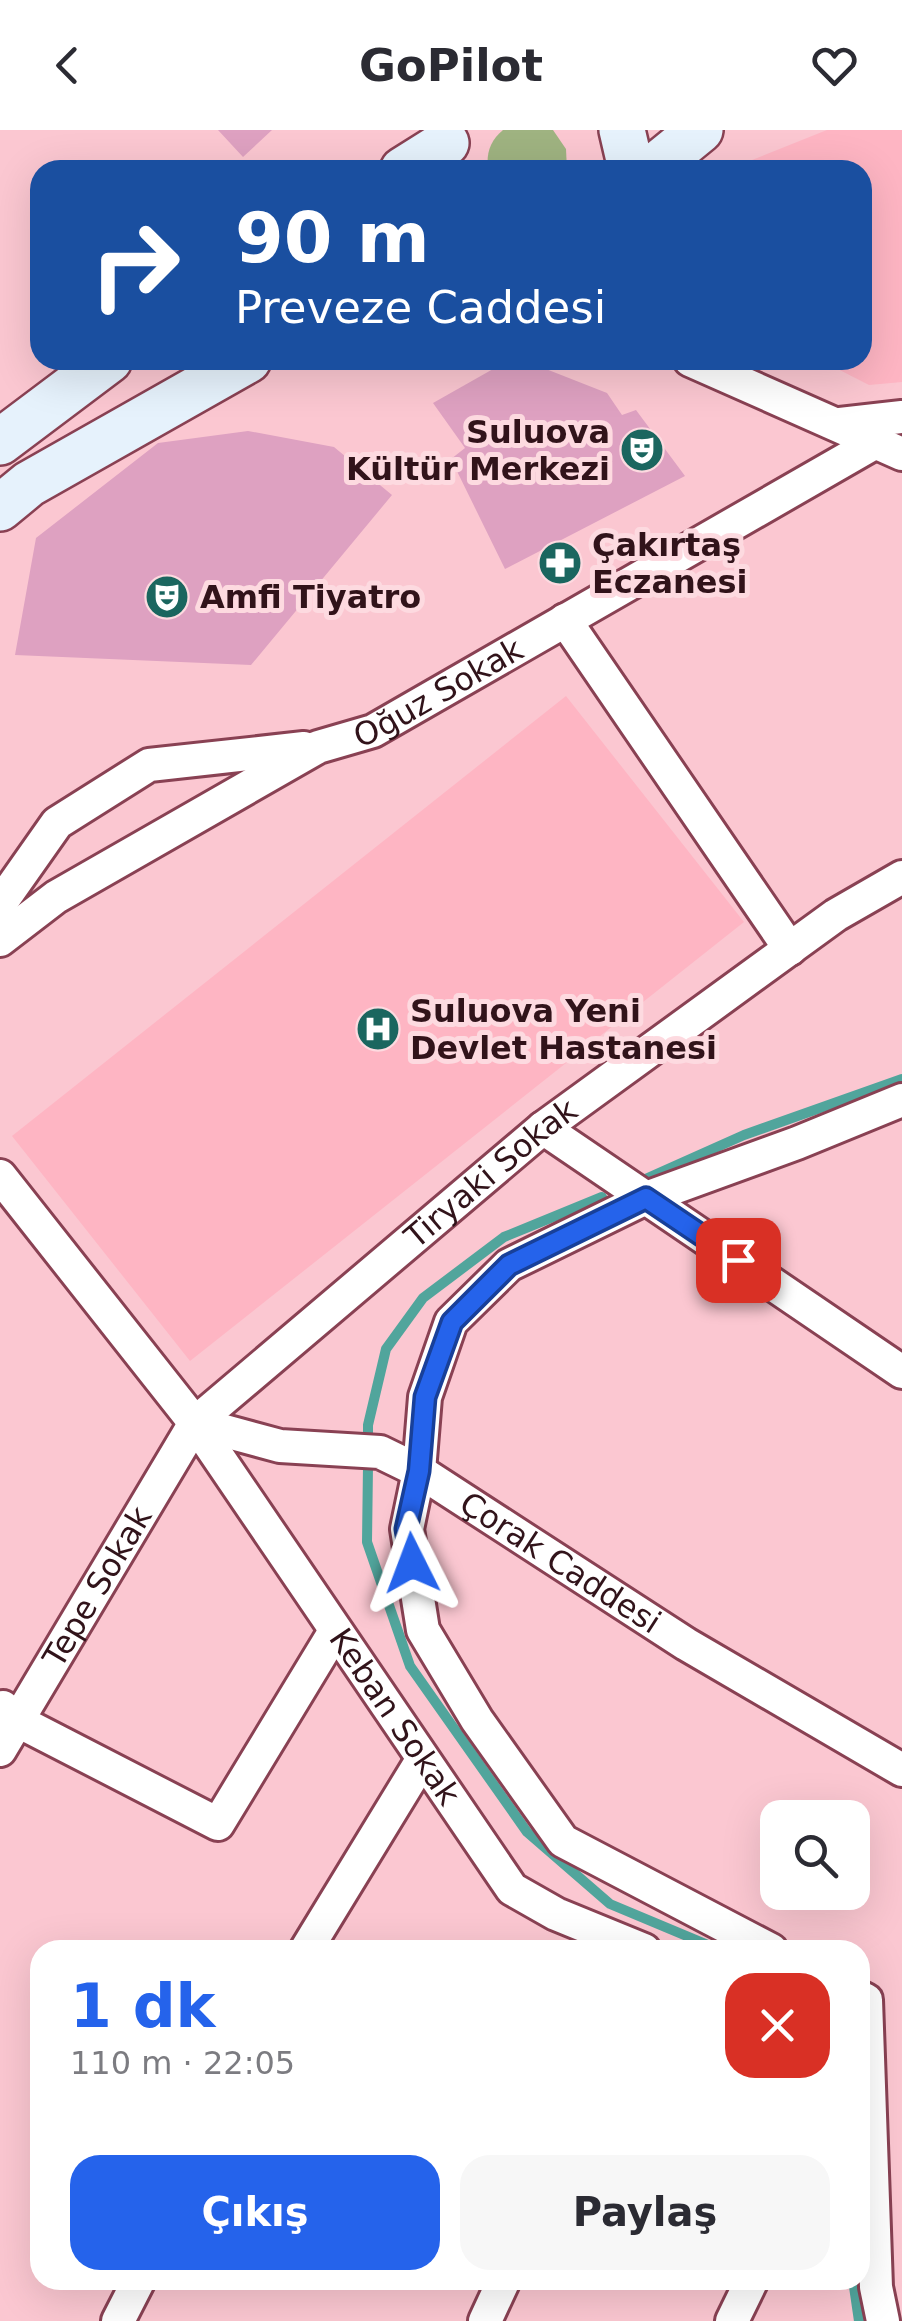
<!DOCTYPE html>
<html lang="tr">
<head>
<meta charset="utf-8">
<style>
  body { margin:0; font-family:"DejaVu Sans",sans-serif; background:#f7f7f7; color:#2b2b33; height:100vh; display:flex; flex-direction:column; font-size:38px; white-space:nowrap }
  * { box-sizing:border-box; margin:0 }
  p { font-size:32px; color:#7c7c81 }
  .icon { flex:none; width:55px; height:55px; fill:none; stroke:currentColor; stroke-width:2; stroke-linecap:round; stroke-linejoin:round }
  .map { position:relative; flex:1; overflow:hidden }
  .panel { position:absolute; left:30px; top:1810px; width:840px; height:350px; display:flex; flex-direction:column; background:#fff; border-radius:30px; box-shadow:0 10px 40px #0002 }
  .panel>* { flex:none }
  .banner { position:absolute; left:30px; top:30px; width:842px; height:210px; border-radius:30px; box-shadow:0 10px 40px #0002; background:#1a4fa0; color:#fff; overflow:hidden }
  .fabs { position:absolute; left:760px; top:1670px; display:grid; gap:20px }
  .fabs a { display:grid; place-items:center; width:110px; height:110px; border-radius:20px; background:#fff; box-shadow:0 10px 40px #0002; font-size:50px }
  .pin { position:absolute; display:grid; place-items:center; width:85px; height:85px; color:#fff; margin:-42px; border-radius:20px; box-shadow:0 5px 15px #0006 }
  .me { position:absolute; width:110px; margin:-55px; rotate:357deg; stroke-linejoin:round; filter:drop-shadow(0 0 8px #0008) }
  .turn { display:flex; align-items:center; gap:35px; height:210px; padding:0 40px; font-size:45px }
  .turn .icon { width:130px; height:130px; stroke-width:2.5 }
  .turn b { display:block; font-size:70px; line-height:85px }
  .round { display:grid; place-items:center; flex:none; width:105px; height:105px; border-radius:30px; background:#f7f7f7 }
  .summary { display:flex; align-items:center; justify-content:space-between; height:170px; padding:0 40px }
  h1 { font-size:60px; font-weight:700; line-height:75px; color:#2563eb }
  .action { display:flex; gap:20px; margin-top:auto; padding:20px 40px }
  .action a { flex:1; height:115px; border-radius:30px; background:#2563eb; color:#fff; font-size:40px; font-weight:700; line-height:115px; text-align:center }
  .action a+a { background:#f7f7f7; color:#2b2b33 }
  header { display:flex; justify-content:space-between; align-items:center; height:130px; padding:0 40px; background:#fff; font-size:45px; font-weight:700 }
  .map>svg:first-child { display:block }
  .built { fill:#feb5c3 }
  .green { fill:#9fb381 }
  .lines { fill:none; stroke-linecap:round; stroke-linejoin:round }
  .stream { stroke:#51a59c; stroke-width:10 }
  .building { fill:#dea1c1 }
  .minor-casing { stroke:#894153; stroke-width:38 }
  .secondary-casing { stroke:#894153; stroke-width:50 }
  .minor { stroke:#fff; stroke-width:32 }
  .secondary { stroke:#e6f2fc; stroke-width:45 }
  .route-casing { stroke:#184099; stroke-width:25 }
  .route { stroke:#2563eb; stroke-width:18 }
  .labels { text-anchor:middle; stroke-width:10; stroke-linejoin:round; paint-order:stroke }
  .poi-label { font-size:32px; font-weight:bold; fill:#31131a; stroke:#fddae0; text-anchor:start }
  .street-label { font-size:32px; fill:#31131a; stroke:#fddae0 }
</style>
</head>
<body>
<header><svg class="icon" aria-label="back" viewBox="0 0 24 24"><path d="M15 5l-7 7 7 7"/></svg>GoPilot<svg class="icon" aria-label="heart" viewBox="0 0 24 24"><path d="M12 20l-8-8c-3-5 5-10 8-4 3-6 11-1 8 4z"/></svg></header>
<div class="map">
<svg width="902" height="2191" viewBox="0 0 902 2191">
  <rect width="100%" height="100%" fill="#fbc7d1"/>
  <!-- built -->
  <path class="built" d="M827,0H902V252L869,255L820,230H862V40H727Z
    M566,566L744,792L190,1231L12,1006Z"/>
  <!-- green -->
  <path class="green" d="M503,0H553L566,19L567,40H488C486,23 490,11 503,0Z"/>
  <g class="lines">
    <!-- stream -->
    <path class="stream" d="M641,1051L744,1005L902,949
      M368,1313V1295L386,1219L423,1168L504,1107L602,1067
      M368,1336L367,1412L410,1536L527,1702L610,1774L720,1820
      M853,2150L859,2191"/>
  </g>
  <!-- building -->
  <path class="building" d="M218,0H272L243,27Z
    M509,230H523L607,263L622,285L636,280L685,346L505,439L451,329L465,318L433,273Z
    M248,301L334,317L392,365L251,535L15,525L36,408L158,313Z"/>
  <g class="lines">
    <defs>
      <g id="minor">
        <path d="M690,230L902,324"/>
        <path d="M840,294L902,287"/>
        <path d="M565,490L790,819"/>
        <path d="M0,774L57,693L149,635L304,618"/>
        <path id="s1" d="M0,810L56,767L318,617L373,601L876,312"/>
        <path d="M543,998L902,1242"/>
        <path id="s2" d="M0,1046L195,1293L512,1759L556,1784L644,1820"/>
        <path id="s3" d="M195,1293L280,1316L380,1322L419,1341L686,1514L902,1640"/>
        <path d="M3,1577L16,1590L218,1694L335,1501"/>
        <path id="s4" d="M0,1620L195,1293L543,998L836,785L902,747"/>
        <path d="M306,1820L422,1630"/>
        <path d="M771,1820L563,1711L477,1590L423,1500L407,1399L419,1341L425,1267L451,1192L509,1135L646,1068L797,1013L902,970"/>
        <path d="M860,1867L866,1870L876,2157L883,2191"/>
        <path d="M118,2191L139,2150"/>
        <path d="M485,2191L504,2150"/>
        <path d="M732,2191L752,2150"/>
      </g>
      <path id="secondary" d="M622,0L629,30L628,40
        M403,40L446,13
        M651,40L700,0
        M0,312L109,230
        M0,378L29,354L248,230"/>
    </defs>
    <!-- minor casing -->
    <use href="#minor" class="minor-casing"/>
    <!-- secondary casing -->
    <use href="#secondary" class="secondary-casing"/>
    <!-- minor -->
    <use href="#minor" class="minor"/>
    <!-- secondary -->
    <use href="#secondary" class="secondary"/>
  </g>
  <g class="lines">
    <defs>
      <path id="route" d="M412,1433L406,1399L419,1341L425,1267L452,1192L509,1135L646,1068L738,1130"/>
    </defs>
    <!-- route casing -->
    <use href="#route" class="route-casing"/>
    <!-- route -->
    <use href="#route" class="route"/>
  </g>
  <!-- icons -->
  <defs>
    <symbol id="theatre-disc" viewBox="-11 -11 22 22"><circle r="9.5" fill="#1b665f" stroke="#fddae0"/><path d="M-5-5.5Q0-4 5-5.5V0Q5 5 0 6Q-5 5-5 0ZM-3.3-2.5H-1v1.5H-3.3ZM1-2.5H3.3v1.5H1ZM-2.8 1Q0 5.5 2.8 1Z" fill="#fff"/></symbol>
    <symbol id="pharmacy-disc" viewBox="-11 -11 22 22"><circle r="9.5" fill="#1b665f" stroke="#fddae0"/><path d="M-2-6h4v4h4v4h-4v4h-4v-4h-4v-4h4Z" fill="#fff"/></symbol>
    <symbol id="hospital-disc" viewBox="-11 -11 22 22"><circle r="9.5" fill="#1b665f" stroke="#fddae0"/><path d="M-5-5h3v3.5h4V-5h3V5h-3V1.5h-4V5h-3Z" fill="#fff"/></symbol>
  </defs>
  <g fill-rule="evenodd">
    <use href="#theatre-disc" x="617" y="295" width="50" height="50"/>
    <use href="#pharmacy-disc" x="535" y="408" width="50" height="50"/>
    <use href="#theatre-disc" x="142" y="442" width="50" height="50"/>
    <use href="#hospital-disc" x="353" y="874" width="50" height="50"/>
  </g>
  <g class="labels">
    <!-- poi labels -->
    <g class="poi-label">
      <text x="610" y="313" text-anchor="end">Suluova<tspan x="610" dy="37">Kültür Merkezi</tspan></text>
      <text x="592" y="426">Çakırtaş<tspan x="592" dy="37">Eczanesi</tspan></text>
      <text x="200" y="478">Amfi Tiyatro</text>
      <text x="410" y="892">Suluova Yeni<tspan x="410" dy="37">Devlet Hastanesi</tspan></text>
    </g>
    <!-- street labels -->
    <g class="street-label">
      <text dy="11" stroke="none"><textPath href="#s1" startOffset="505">Oğuz Sokak</textPath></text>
      <text dy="11" stroke="none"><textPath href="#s4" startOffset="768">Tiryaki Sokak</textPath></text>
      <text dy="11" stroke="none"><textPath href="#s3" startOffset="400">Çorak Caddesi</textPath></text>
      <text dy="11" stroke="none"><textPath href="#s4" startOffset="190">Tepe Sokak</textPath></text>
      <text dy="11" stroke="none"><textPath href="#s2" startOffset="670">Keban Sokak</textPath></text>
    </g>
  </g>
</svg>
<div class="fabs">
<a><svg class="icon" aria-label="search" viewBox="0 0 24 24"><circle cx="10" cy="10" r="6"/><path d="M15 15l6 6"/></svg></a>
</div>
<div class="pin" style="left:738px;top:1130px;background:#d93025"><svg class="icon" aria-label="arrive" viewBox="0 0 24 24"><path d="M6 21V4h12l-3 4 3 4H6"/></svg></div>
<svg class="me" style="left:412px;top:1433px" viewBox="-20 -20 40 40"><path d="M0-17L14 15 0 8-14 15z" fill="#2563eb" stroke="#fff" stroke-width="4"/></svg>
<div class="banner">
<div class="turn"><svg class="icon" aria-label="right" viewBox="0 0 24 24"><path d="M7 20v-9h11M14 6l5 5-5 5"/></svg><div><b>90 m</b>Preveze Caddesi</div></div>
</div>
<section class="panel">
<div class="summary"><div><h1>1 dk</h1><p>110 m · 22:05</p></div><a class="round" style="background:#d93025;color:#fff"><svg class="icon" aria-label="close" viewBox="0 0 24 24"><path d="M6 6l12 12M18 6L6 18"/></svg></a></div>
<div class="action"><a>Çıkış</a><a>Paylaş</a></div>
</section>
</div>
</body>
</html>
